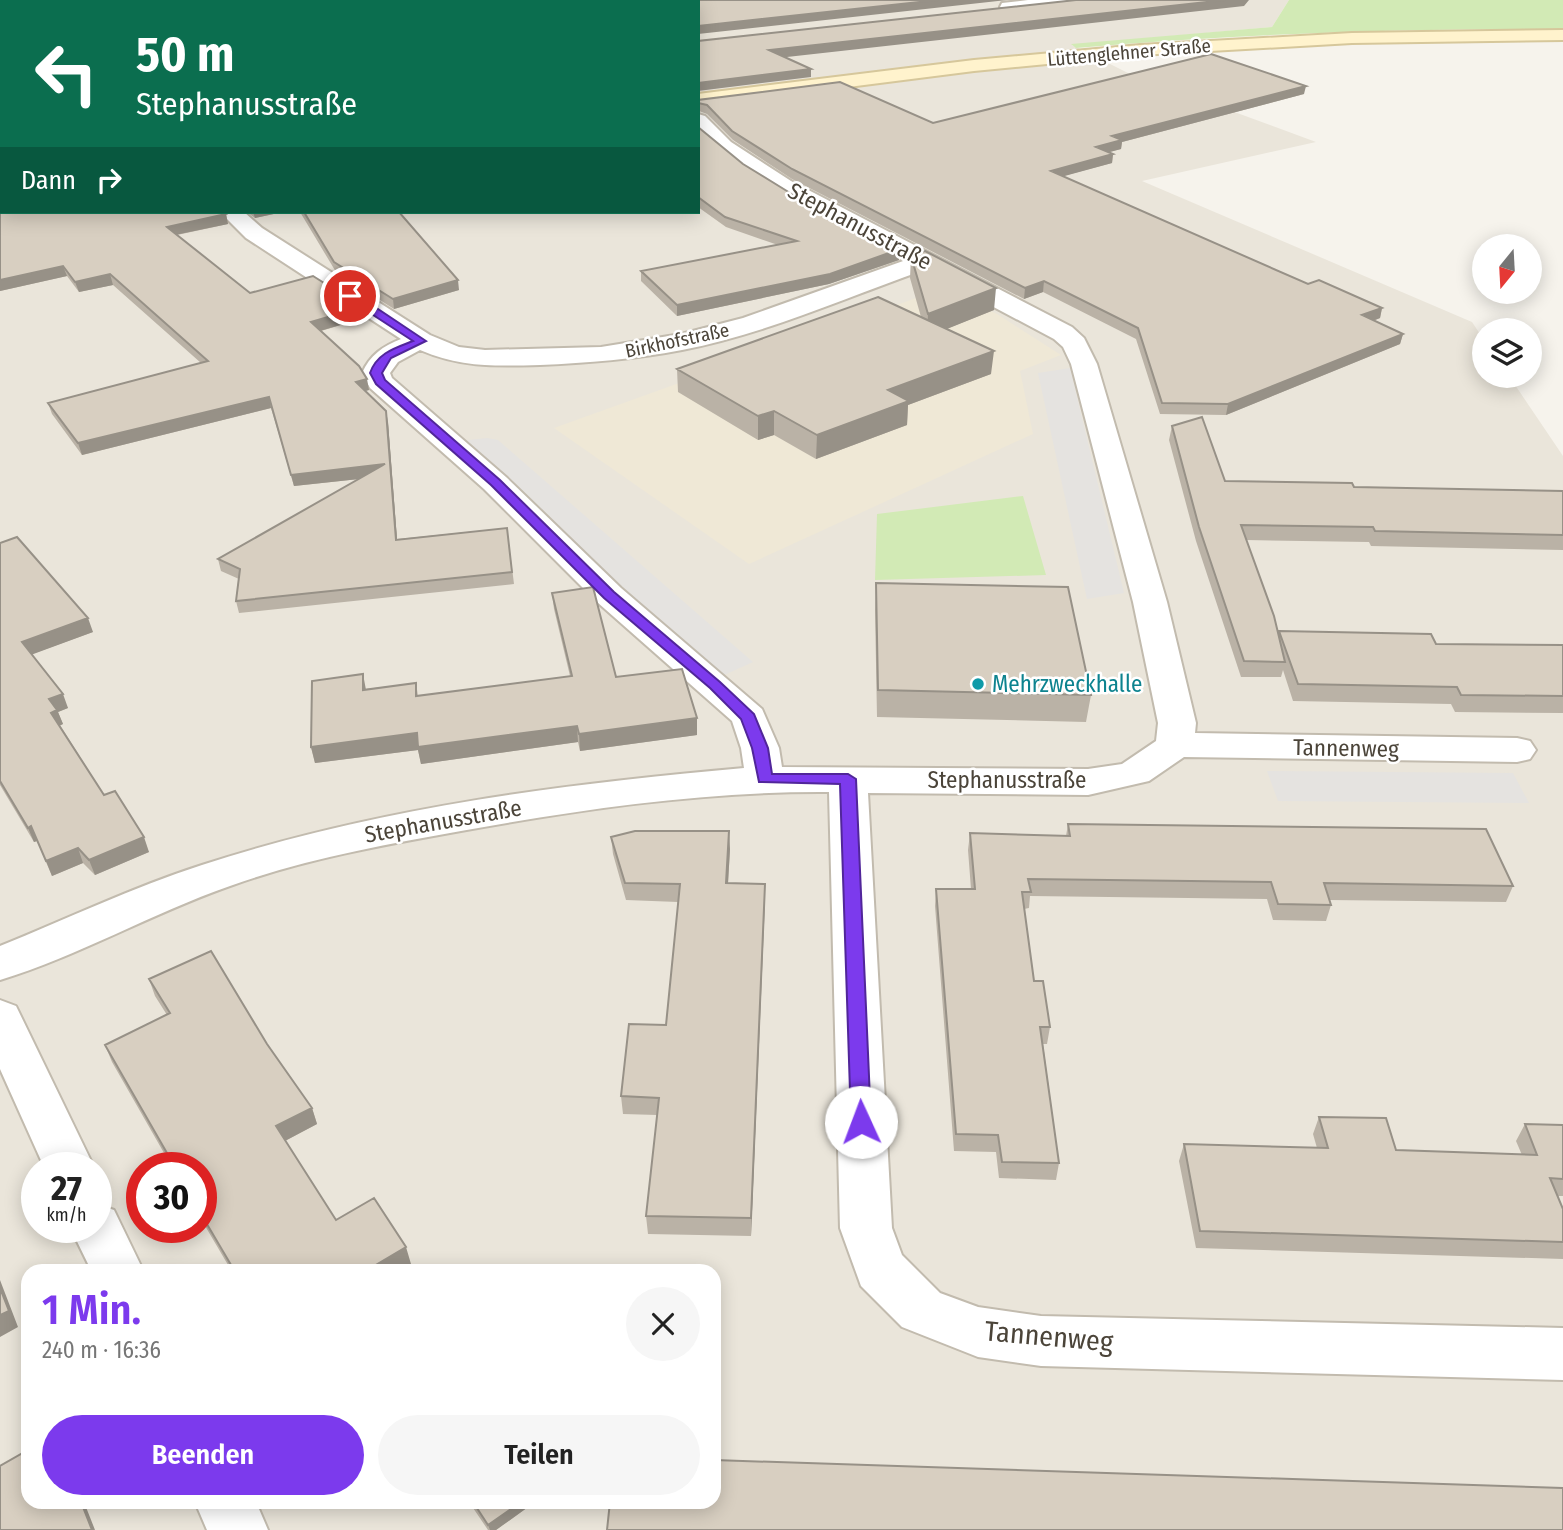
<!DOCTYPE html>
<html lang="de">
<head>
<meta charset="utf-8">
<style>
  body { margin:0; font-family:"Fira Sans Condensed",sans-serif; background:#f6f6f6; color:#222; height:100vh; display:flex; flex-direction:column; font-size:26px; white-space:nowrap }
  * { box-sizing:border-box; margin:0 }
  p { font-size:23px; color:#767676 }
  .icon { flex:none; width:38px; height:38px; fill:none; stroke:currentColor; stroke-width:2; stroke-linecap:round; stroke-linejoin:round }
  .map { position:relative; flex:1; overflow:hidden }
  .side { position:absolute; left:21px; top:1264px; width:700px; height:245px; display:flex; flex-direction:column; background:#fff; border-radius:21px; box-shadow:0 4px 18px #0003 }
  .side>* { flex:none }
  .banner { position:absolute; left:0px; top:0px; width:700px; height:214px; box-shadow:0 4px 18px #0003; background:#0b6e4f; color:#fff; overflow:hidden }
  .needle { width:46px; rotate:198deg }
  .buttons { position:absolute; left:1472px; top:234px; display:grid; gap:14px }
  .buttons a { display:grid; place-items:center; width:70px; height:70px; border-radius:50%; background:#fff; box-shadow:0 4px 18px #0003; font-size:35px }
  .speed { position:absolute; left:21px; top:1152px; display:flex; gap:14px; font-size:35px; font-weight:700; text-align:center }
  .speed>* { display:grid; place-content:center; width:91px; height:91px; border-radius:50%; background:#fff; box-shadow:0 4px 18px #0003; line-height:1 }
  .speed small { font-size:18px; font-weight:400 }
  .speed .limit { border:10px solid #d22; background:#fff; color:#111 }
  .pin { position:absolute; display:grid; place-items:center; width:60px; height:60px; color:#fff; margin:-30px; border:4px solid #fff; border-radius:50%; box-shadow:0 2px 7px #0007 }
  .me { position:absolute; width:77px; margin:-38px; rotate:358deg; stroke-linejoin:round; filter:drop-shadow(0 0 5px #0008) }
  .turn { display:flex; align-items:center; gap:24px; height:147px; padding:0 21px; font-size:32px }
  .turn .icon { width:91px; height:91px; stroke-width:2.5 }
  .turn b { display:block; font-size:49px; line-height:60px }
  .then { display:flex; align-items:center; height:66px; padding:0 21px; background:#0003; gap:14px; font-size:26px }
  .round { display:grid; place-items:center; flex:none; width:74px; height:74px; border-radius:37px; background:#f6f6f6 }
  .overview { display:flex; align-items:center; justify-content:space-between; height:119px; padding:0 21px }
  h1 { font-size:42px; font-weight:600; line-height:52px; color:#7c3aed }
  .action { display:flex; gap:14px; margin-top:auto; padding:14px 21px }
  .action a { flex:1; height:80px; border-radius:42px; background:#7c3aed; color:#fff; font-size:28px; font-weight:600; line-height:80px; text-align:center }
  .action a+a { background:#f6f6f6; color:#222 }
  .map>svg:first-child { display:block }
  .residential { fill:#eae5da; fill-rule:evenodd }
  .education { fill:#efe8d6 }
  .green { fill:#d2eab5 }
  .parking { fill:#e5e3e0 }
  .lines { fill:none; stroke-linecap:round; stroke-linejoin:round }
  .street-casing { stroke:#c2bbae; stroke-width:4 }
  .secondary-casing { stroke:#d6c79b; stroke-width:4 }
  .street { fill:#fff; fill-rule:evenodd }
  .secondary { fill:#fff3cd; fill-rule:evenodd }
  .wall { fill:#bab2a6 }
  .shaded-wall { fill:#979187 }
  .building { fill:#d8cfc1; stroke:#979187; stroke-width:2 }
  .route { fill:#7c3aed; stroke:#51269a; stroke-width:2 }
  .culture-dot { fill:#0f9aa8; stroke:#fff; stroke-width:2.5 }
  .labels { text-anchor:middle; stroke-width:5; stroke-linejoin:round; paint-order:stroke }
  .far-street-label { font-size:19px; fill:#4b4439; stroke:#fff }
  .street-label { font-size:23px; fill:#4b4439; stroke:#fff }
  .culture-label { font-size:23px; fill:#0d838f; stroke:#fff; text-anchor:start }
  .near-street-label { font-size:28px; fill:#4b4439; stroke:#fff }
</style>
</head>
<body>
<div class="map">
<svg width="1563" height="1530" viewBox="0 0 1563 1530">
  <rect width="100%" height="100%" fill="#f6f3ec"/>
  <!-- residential -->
  <path class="residential" d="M0,0H1289L1272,27L1072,45L1128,73L1316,142L1142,181L1472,322L1484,340V376H1509L1563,456V1530H0ZM2,2H698V212H2ZM37,1167H96V1227H37ZM142,1167H201V1227H142ZM28,1270H714V1502H28Z"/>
  <!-- education -->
  <path class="education" d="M944,288L997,314L1061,355L1020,371L1033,434L749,564L554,428Z"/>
  <!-- green -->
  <path class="green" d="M1289,0H1563V29C1400,28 1238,34 1076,48L1071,44L1272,27Z
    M1023,496L1046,575L875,580L877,514Z"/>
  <!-- parking -->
  <path class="parking" d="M1070,368L1124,593L1087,599L1038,373Z
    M487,438L498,440L753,662L722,676L459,441Z
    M1267,771L1513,773L1529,803L1278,801Z"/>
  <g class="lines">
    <defs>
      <path id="street" d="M147,0H163V2H147Z
        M1028,0H1084L1076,5L1008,12L1000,7L1002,3Z
        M698,114L705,116L731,142L791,181L1072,327L1084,338L1097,364L1167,602L1196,723L1195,733L1517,738L1530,741L1536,750L1530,759L1517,762L1184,757L1149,781L1088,795L868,793L892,1228L902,1255L940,1293L978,1307L1041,1316L1563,1328V1380L1041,1366L978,1357L902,1327L861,1286L840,1228L829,792C705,791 583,809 461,831C383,845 305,859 230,886C152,913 79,956 0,980V946C67,919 133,887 202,865C376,808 562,784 744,768L741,748L732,721L597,602L484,489L370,388L362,373C370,355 383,346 401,339L246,238L220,212H244L262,228L430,335L459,347L485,350L601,347L681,334L743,318L906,260C835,222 755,189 698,132ZM924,270L1054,339L1063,347L1071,364L1133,602L1158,723L1156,741L1122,764L1088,769L782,767L779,748L762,709L621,588L506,477L392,378L390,373L398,362L420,350C462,368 496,366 540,365C588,363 635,359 682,350C765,334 845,298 924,270Z
        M0,1000L16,1006L94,1167H44L0,1069Z
        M96,1204L114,1210L143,1270H91L70,1227H96Z
        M195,1502H256L268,1530H207Z"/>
      <path id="secondary" d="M1563,30V40L1352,43L1140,55L974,71L698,106V94L974,60L1140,45L1352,33Z"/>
    </defs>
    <!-- street casing -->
    <use href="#street" class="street-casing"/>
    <!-- secondary casing -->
    <use href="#secondary" class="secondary-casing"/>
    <!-- street -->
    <use href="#street" class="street"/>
    <!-- secondary -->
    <use href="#secondary" class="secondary"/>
  </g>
  <!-- wall -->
  <path class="wall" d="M0,0H117L115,2H2L226,214L228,224L177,235L250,293L364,318L321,331L369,390L365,391L388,422L397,539L507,528L514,584L239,613L236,601L239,579L221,571L218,559L359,479L294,486L271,408L82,455L52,414L48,403L201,363L113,285L79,292L67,276L0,291V185H1V177L0,176Z
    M1304,94L1122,142L1121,149L1109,152L1113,154L1112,163L1063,176L1308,284L1382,308L1380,318L1373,321L1403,334L1400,344L1226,415L1160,414L1136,339L1043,292L1024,299L792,179L733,140L707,114L699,111L698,100L933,123Z
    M698,127L743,164L899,260L829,284L677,316L641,281V271L778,245L726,227L698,207Z
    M247,212H283L255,218Z
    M300,212H399L459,290L394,309L336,272Z
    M911,256L994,310L946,329L991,374L908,405L907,425L816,459L774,435L758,440L678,392L677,369L921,317L910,278Z
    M1172,426L1225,481L1354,487L1563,491V550L1371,546L1369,542L1246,540L1278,633L1279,631L1436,644L1563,645V713L1455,712L1451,704L1293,701L1283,670L1281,677H1241L1196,541L1169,440Z
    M0,543L93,632L32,654L68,708L58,712L63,724L60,725L104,795L149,852L95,875L83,863L52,876L37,841L34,842L0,785Z
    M876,583L1091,695L1086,722L877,717L875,610Z
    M552,593L616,677L697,718V735L580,751L578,742L421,764L418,750L315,763L311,747L366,689L416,683L418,696L570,676L554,609Z
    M1068,824L1513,886L1506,902L1329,900L1331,905L1326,921L1273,920L1267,899L1030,896L1029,908L1024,909L1034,981L1050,1027L1047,1044H1043L1059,1163L1056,1180L999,1178L996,1152L954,1151L935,906L936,889H971L968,850L970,833L1066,836Z
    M611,837L730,849L728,883L765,884L751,1236L648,1234L646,1216L657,1115L623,1114L621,1096L666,1025L678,902L626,900L613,854Z
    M149,979L267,1044L312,1108L317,1124L285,1141L336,1220L411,1264L400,1270H231L201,1219V1167H172L112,1062L105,1045L167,1015L155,996Z
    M1319,1117L1396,1150L1522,1155L1516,1141L1525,1124L1563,1125V1196H1558L1563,1209V1259L1196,1248L1179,1161L1184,1144L1317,1148L1313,1134Z
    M469,1502H535L496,1530H488Z"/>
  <!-- shaded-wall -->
  <path class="shaded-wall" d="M105,0H117L115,2H103Z
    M938,0H1007L698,34V26Z
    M1225,0H1249L1244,6L769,59V50Z
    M811,69V77L698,91V83Z
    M1306,86L1304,94L1122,142L1121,149L1095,156L1096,147L1112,136Z
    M1113,154L1112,163L1050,180L1051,171Z
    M253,212H283L255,218Z
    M226,214L228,224L170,236L167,227Z
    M900,249L899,260L829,284L677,316V305Z
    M63,266L67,276L0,291V280Z
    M110,274L113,285L79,292L75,282Z
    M458,280L459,290L394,309L393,299Z
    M1044,281L1043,292L1024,299L1025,288Z
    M996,288L994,310L927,337L928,314Z
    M362,307L364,318L313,333L311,322Z
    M1382,308L1380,318L1359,326L1362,315Z
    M1403,334L1400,344L1226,415L1228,404Z
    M994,351L991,374L908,405L907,425L816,459L817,435L888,390Z
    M367,379L369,390L358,393L356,382Z
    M269,397L271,408L82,455L78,443Z
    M386,411L388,422L398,552L396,540Z
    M774,411V435L758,440V416Z
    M385,464L387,476L294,486L291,475Z
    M88,618L93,632L28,656L22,642Z
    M363,674L366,690H363Z
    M63,694L68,708L58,712L63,724L57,727L51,713L49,699Z
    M697,718V735L580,751L579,734Z
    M577,726L578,742L421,764L418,750L315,763L311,747L417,733Z
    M31,826L37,841L34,842L28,828Z
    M729,831L730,849L727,900L726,883Z
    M144,837L149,852L95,875L89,860Z
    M78,848L83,863L52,876L46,861Z
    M765,884V901L751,1236V1218Z
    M312,1108L317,1124L281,1143L276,1126Z
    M406,1247L411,1264L400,1270H369V1269Z
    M0,1280L18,1327L0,1337Z
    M81,1502H84L95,1530H92Z
    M521,1502H535L496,1530H490L488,1525Z"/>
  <!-- building -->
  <path class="building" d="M0,0H105L103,2H2V212H224L226,214L167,227L250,293L313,276L362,307L311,322L359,366L367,379L356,382L386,411L396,540L507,528L512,572L236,601L240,569L218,559L385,464L291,475L269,397L78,443L48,403L208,361L110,274L75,282L63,266L0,280V185H1L2,170L0,169Z
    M217,0H274L275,2H217Z
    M371,0H938L698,26V2H372Z
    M1076,0H1225L769,50L811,69L698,83V41Z
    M1211,54L1306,86L1112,136L1122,140L1096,147L1113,154L1051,171L1308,284L1319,280L1382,308L1362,315L1403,334L1228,404L1162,403L1138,328L1044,281L1025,288L792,169L732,131L707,105L698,103V100L840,82L933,123Z
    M698,127L743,164L795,196L900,249L830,274L677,305L641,271L797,241L725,217L698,197Z
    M304,212H399L458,280L393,299L334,262Z
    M925,251L996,288L928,314L911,256Z
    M878,297L994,351L888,390L909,401L817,435L774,411L758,416L677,369Z
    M1202,417L1225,481L1352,483L1354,487L1563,491V535L1375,531L1373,527L1241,525L1274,616L1285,662L1244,661L1199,527L1172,426Z
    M17,537L88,618L22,642L63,694L49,699L57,710L51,713L104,795L115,791L144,837L89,860L78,848L46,861L31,826L28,828L0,781V543Z
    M876,583L1068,587L1091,695L878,690Z
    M593,587L616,677L682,669L697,718L579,734L577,726L418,747L417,733L311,747L312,681L363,674V690L416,683V696L572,676L552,593Z
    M1279,631L1431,634L1436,644L1563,645V696L1461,695L1457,687L1298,684Z
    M1068,824L1486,829L1513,886L1324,883L1331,905L1278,904L1271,882L1028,879L1031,892H1022L1034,981H1043L1050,1027H1040L1059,1163L1002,1162L998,1135L956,1134L936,889H975L970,833L1070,836Z
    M635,831H729L726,883L765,884L751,1218L646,1216L659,1098L621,1096L629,1024L666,1025L680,884L625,883L611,837Z
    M211,951L267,1044L312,1108L276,1126L336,1220L374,1198L406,1247L369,1269V1270H234L201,1214V1167H175L105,1045L170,1013L149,979Z
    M1319,1117L1386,1118L1396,1150L1537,1155L1525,1124L1563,1125V1179L1550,1178L1563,1209V1242L1200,1231L1184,1144L1328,1148Z
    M0,1288L9,1311L0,1315Z
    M28,1450V1502H81L92,1530H0V1466Z
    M714,1460L1563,1488V1530H607L610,1502H714Z
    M473,1502H521L488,1525Z"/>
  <!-- route -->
  <path class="route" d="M347,293H354L426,341L391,358L382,373L385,380L500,480L614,592L720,682L754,714L768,748L772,774H848L856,779L871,1122L868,1128L861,1131L854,1128L851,1122L840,784L759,782L752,748L741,719L710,688L604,598L491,485L376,384L370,373C377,353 395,348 413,341L347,298Z"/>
  <!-- markers -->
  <circle class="culture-dot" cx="978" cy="684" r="7"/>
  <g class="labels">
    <!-- far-street labels -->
    <g class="far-street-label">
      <text transform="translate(1129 52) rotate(-5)" y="7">Lüttenglehner Straße</text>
      <text transform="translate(677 340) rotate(-12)" y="7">Birkhofstraße</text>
    </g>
    <!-- street labels -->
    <g class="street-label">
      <text transform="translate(860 226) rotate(28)" y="8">Stephanusstraße</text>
      <text transform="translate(1346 748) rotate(1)" y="8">Tannenweg</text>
      <text x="1007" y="788">Stephanusstraße</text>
      <text transform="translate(443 821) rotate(-10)" y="8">Stephanusstraße</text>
    </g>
    <!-- culture labels -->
    <g class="culture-label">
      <text x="992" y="692">Mehrzweckhalle</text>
    </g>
    <!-- near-street labels -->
    <g class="near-street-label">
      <text transform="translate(1049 1336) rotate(5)" y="10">Tannenweg</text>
    </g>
  </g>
</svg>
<div class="buttons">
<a><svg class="needle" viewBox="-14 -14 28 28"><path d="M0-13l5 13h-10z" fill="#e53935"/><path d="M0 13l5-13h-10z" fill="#767676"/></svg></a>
<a><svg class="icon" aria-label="layers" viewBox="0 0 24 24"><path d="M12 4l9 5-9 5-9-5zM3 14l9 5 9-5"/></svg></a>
</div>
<div class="speed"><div>27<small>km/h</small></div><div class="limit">30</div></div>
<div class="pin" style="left:350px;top:296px;background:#d93025"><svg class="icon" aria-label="arrive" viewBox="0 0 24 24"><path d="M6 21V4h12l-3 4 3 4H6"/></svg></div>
<svg class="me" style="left:861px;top:1122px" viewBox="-20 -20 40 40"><circle r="19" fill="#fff"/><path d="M0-13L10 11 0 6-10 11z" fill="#7c3aed"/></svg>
<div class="banner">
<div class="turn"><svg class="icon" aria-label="left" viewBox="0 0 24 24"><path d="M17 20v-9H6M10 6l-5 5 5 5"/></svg><div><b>50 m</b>Stephanusstraße</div></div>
<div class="then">Dann<svg class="icon" aria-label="right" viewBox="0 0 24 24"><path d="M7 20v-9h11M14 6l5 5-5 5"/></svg></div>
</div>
<section class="side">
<div class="overview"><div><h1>1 Min.</h1><p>240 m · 16:36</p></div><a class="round"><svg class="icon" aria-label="close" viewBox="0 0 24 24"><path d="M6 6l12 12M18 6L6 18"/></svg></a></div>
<div class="action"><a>Beenden</a><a>Teilen</a></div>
</section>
</div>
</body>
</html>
